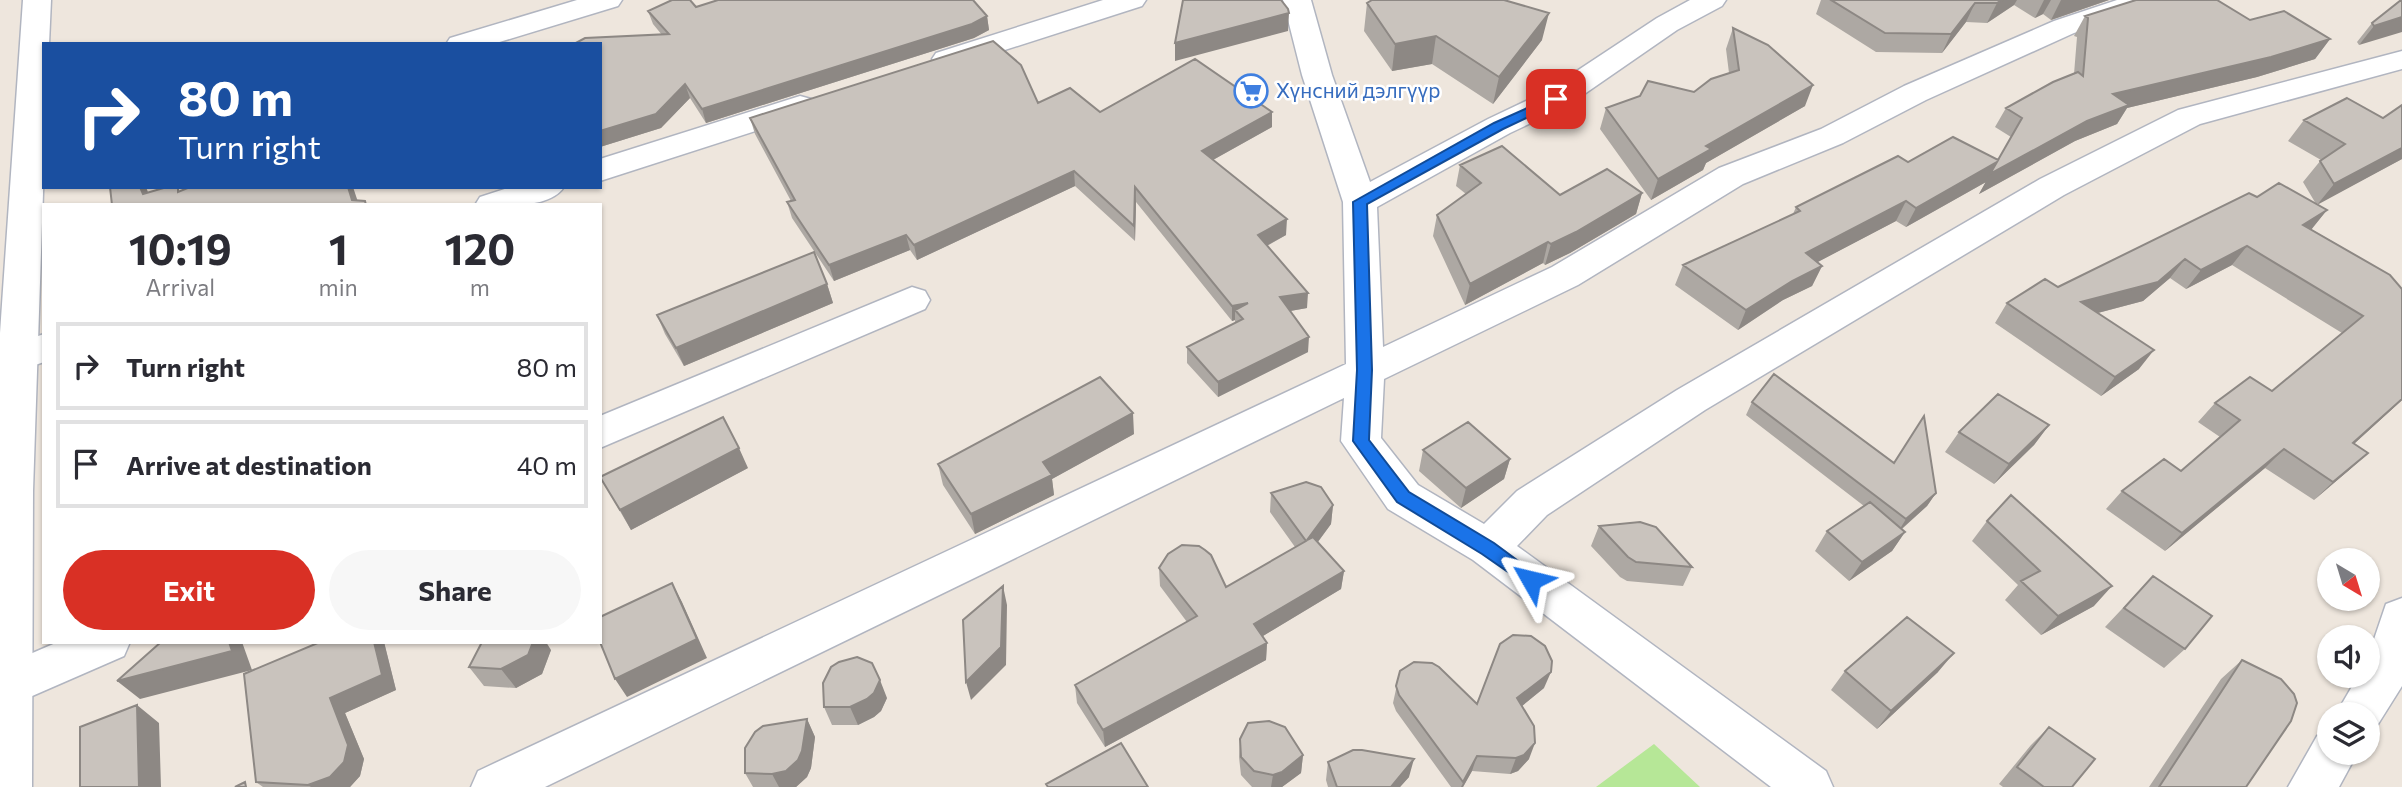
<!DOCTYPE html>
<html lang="en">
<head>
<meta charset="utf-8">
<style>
  body { margin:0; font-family:Commissioner,sans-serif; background:#f7f7f7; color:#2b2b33; height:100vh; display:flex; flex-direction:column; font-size:26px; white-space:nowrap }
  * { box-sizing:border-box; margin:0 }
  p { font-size:23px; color:#7c7c81 }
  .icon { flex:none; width:38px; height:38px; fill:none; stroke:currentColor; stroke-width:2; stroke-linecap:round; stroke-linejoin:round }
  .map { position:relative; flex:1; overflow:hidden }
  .details { position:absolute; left:42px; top:203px; width:560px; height:441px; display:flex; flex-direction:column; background:#fff; border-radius:0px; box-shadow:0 2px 5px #0004 }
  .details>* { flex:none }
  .banner { position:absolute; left:42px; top:42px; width:560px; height:147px; border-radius:0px; box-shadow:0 2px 5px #0004; background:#1a4fa0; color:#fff; overflow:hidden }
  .needle { width:46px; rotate:142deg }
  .buttons { position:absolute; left:2317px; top:548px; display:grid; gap:14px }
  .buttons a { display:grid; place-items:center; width:63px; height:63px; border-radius:50%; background:#fff; box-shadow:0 2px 5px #0004; font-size:35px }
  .pin { position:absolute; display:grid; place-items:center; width:60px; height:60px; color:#fff; margin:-30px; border-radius:14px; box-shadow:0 4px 10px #0006 }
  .me { position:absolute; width:77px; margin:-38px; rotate:307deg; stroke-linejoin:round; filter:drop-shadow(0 0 5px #0008) }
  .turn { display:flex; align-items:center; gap:24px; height:147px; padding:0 21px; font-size:32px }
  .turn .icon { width:91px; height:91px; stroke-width:2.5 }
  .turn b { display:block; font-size:49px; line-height:60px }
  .eta { display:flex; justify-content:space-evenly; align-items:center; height:119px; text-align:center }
  .eta b { font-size:42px; font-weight:700; line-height:49px }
  .action { display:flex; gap:14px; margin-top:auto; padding:14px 21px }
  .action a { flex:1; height:80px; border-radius:42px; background:#d93025; color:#fff; font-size:28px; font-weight:700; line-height:80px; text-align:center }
  .action a+a { background:#f7f7f7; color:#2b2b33 }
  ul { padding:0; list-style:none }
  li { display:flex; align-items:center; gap:21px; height:88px; margin:0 14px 10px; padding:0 7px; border:4px solid #e1e1e2; border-radius:0px }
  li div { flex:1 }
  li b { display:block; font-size:26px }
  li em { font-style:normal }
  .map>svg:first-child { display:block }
  .green { fill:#b6e797 }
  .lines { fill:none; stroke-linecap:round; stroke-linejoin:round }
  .minor-casing { stroke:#b1b5c0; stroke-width:3 }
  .secondary-casing { stroke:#b1b5c0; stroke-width:3 }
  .minor { fill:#fff; fill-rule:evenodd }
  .secondary { fill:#fff; fill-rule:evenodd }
  .wall { fill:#ada8a3 }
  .shaded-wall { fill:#8d8884 }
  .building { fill:#c9c3bd; stroke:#8d8884; stroke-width:2 }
  .route { fill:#1a73e8; stroke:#114b97; stroke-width:2 }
  .labels { text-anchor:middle; stroke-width:5; stroke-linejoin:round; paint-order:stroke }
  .shop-label { font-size:21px; fill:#366cbe; stroke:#fff; text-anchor:start }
</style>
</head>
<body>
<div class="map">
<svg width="2402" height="787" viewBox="0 0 2402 787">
  <rect width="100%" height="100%" fill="#eee6dd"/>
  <!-- green -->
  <path class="green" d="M1654,744L1700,787H1596Z"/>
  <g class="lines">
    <defs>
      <path id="minor" d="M577,0H622L618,6L493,44H446L450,38Z
        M1103,0H1146L1142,6L958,65L947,68L936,65L932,59L936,53Z
        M1283,0H1311L1332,75L1370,182L1488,119L1545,92L1657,18L1690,0H1726L1722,6L1677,30L1567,106L1510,133L1377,207L1383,347L1552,267L1719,168L1821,129L1904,86L2054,21L2117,0H2160L2156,6L2074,33L1926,100L1843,143L1743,184L1578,285L1384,379L1381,438L1418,485L1484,524L1517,491L1677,390L2040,179L2178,110L2402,51V69L2200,124L2064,195L1705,410L1547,515L1517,546L1826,771L1833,787H1771L1473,560L1388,509L1341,441L1344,398L545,787H471L478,771L1346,364L1343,202L1302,75Z
        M800,96L811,99L816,106L811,113L600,181V159Z
        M511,187H564C549,210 500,205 475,205L480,197Z
        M912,287L925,291L930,300L925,309L600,448V416Z
        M44,334V362L0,377V349Z
        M2402,598V686L2375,729L2368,732V714H2336L2358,676H2368V657L2386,604Z
        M58,642H130L124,656L23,700L7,706L0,703V667Z
        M2329,732V752H2358L2339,787H2288L2317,736Z"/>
      <path id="secondary" d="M23,0H51L49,44H44V163L33,491L32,787H0V333Z"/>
    </defs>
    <!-- minor casing -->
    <use href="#minor" class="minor-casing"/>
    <!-- secondary casing -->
    <use href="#secondary" class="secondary-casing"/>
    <!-- minor -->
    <use href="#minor" class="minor"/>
    <!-- secondary -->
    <use href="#secondary" class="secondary"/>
  </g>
  <!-- wall -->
  <path class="wall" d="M1821,0H2109L2051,20L2043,14L2035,18L2014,5L1987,23L1966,22L1942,53L1876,52L1816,14Z
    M2401,0L2359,45L2357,42L2372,23Z
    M1367,3L1542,40L1493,104L1432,64L1392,71L1364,31Z
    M696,7L987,16L989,30L974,38L706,123L690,98L661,128L600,147V44L662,35L653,24L648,11Z
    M2085,16L2250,20L2330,39L2315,59L2257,77L2127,108L2117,124L2075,141L1979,194L1986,182L1906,227L1896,221L1817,262L1822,266L1812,286L1783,300L1738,330L1675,285L1683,265L1793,214L1796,207L1908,162L1998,160L2011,137L1995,127L2006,108L2074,74L2077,37L2074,36Z
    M1733,28L1805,106L1706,163L1703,170L1651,200L1600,129L1606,108L1694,92L1729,73L1726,49Z
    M1038,103L1100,112L1272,127L1213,160L1286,235L1267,246L1307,308L1290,311L1308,352L1218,397L1187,363V347L1235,324V320L1232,321L1136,202L1135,241L1075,186L917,260L910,250L834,281L792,218L787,202L791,201L755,134L750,118Z
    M2402,105V159L2317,204L2327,210L2311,229L2390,275L2402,400L2354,444L2368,453L2348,471L2314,500L2265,468L2165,551L2106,509L2122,491L2181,471L2220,437L2198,422L2215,403L2272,391L2342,333L2232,265L2186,289L2170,278L2143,301L2098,313L2139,369L2101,396L1995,323L2007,303L2058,287L2257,197L2316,204L2303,182L2321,160L2288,141L2304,120L2383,118Z
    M1460,165L1560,195L1642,193L1636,214L1570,253L1545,265L1543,263L1465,305L1433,236L1437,215L1466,194L1456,186Z
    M827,284L833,303L684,366L665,334L657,315Z
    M1752,402L1936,493L1927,506L1902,529L1905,532L1892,551L1849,581L1815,551L1827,531L1864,506L1746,415Z
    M2049,425L2034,445L1994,484L1945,452L1959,432Z
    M1134,434L1052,479L1054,495L975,534L943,485L938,464Z
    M1423,450L1510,459L1504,479L1461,508L1419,471Z
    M748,468L631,530L600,477Z
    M1271,493L1333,505L1331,524L1318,542L1344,571L1341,589L1263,636L1267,643L1266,660L1105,747L1077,703L1075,685L1187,622L1160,586L1159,568L1226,587L1295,547L1270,512Z
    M1987,521L2094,606L2041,635L2005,600L2018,585L1972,541Z
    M1599,526L1692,567L1683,586L1627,581L1620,577L1591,546Z
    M2153,576L2185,649L2164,668L2105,627Z
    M320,642H384L396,690L345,713L364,759L360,776L350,787H263L256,782Z
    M551,650L542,674L516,688L484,686L469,667Z
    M2242,660L2246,787H2149L2221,679Z
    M1400,671L1477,704L1544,688L1522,706L1529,759L1518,771L1510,774L1472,771L1463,787H1451L1396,711L1393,703Z
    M1845,671L1938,672L1877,729L1831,690Z
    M887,698L881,711L874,717L858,725H832L824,707Z
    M807,719L815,737L811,768L807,777L796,787H753L745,773Z
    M2049,727L2072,787H2003L1999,784L2031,745Z
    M1240,739L1303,755L1301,773L1282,787H1252L1241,775L1239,757Z
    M1328,762L1409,777L1400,787H1328L1326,780Z"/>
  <!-- shaded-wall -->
  <path class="shaded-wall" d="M2002,0H2017L2014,5L1987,23L1997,3Z
    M2044,0H2051L2043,14L2035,18Z
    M2061,0H2109L2051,20Z
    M1975,3L1966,22L1942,53L1951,34Z
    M1289,13L1288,31L1175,61V43Z
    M1549,13L1542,40L1493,104L1499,77Z
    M987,16L989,30L974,38L706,123L702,109Z
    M2402,17V32L2359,45L2374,26Z
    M1436,36L1432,64L1392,71L1395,44Z
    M2330,39L2315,59L2257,77L2127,108L2117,124L2075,141L1979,194L1990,174L2113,94Z
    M685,84L690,98L661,128L600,147V131Z
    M1813,85L1805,106L1706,163L1703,170L1651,200L1658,179L1706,146Z
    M1272,112V127L1202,166V151Z
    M2402,148V159L2317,205L2334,184Z
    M1997,162L1986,182L1906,227L1916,208Z
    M1074,171L1075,186L917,260L914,245Z
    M140,187H146L153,205L143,194Z
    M348,187H353L359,205L352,200Z
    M1135,187L1136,202L1135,241L1134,226Z
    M1642,193L1636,214L1570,253L1545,265L1551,244Z
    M1906,201L1896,221L1797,273L1806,253Z
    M2327,210L2311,230L2303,225Z
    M1287,219L1286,235L1257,251L1258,235Z
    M906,235L910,250L834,281L829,265Z
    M1548,242L1543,263L1465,305L1470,284Z
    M2247,246L2232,265L2186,289L2201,270Z
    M2185,259L2170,278L2143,301L2067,321L2081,302Z
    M1822,266L1812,286L1783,300L1738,330L1746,310L1792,281Z
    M827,284L833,303L684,366L676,348Z
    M1308,293L1307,308L1279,313L1280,297Z
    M1248,303L1235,310V320L1232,321V306Z
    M1309,337L1308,352L1218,397V382Z
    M2154,350L2139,369L2101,396L2115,377Z
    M2402,399V400L2334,462L2353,443Z
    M1133,413L1134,434L1052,479L1054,495L975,534L971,514L1043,462Z
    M2049,425L2034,445L1994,484L2009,464Z
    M739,448L748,468L631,530L620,510Z
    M2284,449L2265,468L2165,551L2182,533Z
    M2368,453L2348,471L2314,500L2333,482Z
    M1510,459L1504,479L1461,508L1466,488Z
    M1936,493L1927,506L1898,532L1906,519Z
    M1333,505L1331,524L1305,559L1307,540Z
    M1905,532L1892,551L1849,581L1862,562Z
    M1344,571L1341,589L1253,642L1254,624Z
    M672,583L682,602L707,658L627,697L615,679Z
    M1003,586L1007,605L1006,665L971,700L966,682Z
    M2112,586L2094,606L2041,635L2058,616Z
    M229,642H242L252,670L140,699L117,681Z
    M374,642H384L396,690L345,713L364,759L360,776L350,787H311L308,785L330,698Z
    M533,642H546L551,650L542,674L516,688L501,669Z
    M1267,643L1266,660L1105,747L1103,730Z
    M1954,653L1938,672L1877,729L1891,711Z
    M1551,672L1544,688L1511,715L1517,698Z
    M880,680L887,698L881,711L874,717L858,725L850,707Z
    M137,705L159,723L161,787H139Z
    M807,719L815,737L811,768L807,777L796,787H779L772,774Z
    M1535,743L1529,759L1518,771L1510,774L1516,758Z
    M1303,755L1301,773L1282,787H1271L1273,775Z
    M1477,756L1472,771L1463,787H1461Z
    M1414,759L1409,777L1400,787H1391Z"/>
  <!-- building -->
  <path class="building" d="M672,0H690L696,7L718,0H973L987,16L972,24L702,109L685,84L656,114L600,131V44H574L585,38L669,34L648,11Z
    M1183,0H1281L1288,9L1289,13L1175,43Z
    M1372,0H1504L1549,13L1499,77L1436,36L1395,44L1367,3Z
    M1831,0H2002L1997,3H1975L1951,34L1885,33Z
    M2136,0H2217L2250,20L2284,11L2330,39L2271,57L2113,94L2129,105L2087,121L1990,174L1997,162L1916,208L1906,201L1806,253L1822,266L1792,281L1746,310L1683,265L1800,211L1796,207L1898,156L1908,162L1953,137L1998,160L2022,118L2006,108L2053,82L2078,72L2083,76L2088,18L2085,16Z
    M2401,0H2402V17L2374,26L2372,23Z
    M1733,28L1768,45L1813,85L1706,146L1711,149L1658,179L1606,108L1640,96L1648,81L1694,92L1711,79L1739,70Z
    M993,41L1021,65L1038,103L1070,88L1100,112L1195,59L1272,112L1202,151L1287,219L1258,235L1308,293L1280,297L1309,337L1218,382L1187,347L1243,319L1235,310L1248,303L1232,306L1135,187L1134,226L1074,171L914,245L906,235L829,265L787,202L795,200L750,118Z
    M2347,98L2383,118L2402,105V148L2334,184L2320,161L2345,144L2304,120Z
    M1502,146L1560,195L1607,169L1642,193L1576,232L1551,244L1548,242L1470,284L1437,215L1481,183L1460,165Z
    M2279,183L2327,210L2303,225L2390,275L2402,289V399L2353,443L2368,453L2333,482L2284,449L2182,533L2122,491L2164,459L2181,471L2240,420L2215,403L2250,377L2272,391L2363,316L2247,246L2201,270L2185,259L2158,282L2081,302L2154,350L2115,377L2007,303L2045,279L2058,287L2249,193L2257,197Z
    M110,187H140L143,194L167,187H178V192L190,187H348L352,200L365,201L366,205H112Z
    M814,252L827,284L676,348L657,315Z
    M1774,374L1894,463L1924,416L1936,493L1906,519L1752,402Z
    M1100,377L1133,413L1043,462L1052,475L971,514L938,464Z
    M1998,394L2049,425L2009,464L1959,432Z
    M723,417L739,448L620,510L600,477Z
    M1468,422L1510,459L1466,488L1423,450Z
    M1306,482L1321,487L1333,505L1307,540L1313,537L1344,571L1254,624L1267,643L1103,730L1075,685L1197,616L1159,568L1168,554L1182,545L1199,546L1205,550L1211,555L1226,587L1306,541L1271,493Z
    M2011,495L2112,586L2058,616L2021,581L2040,571L1987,521Z
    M1870,502L1905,532L1862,562L1827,531Z
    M1640,522L1656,527L1692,567L1636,562L1628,557L1599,526Z
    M2153,576L2212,616L2185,649L2124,608Z
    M672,583L697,639L615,679L600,642V617Z
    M1003,586L1001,647L966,682L963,620Z
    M1907,617L1954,653L1891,711L1845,671Z
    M1513,635L1531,636L1545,646L1552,661L1551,672L1517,698L1534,726L1535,743L1524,755L1516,758L1477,756L1463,782L1399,695L1396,686L1400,671L1414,662L1432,663L1439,667L1477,704L1500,644Z
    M161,642H229L232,651L117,681Z
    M320,642H374L382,675L330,698L348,745L344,762L330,777L308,785L256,782L244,674Z
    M482,642H533L528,655L501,669L469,667Z
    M857,657L872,663L880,680L874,693L867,699L850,707H824L823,683L831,667L839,662Z
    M2242,660L2281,679L2294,694L2297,703L2291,721L2246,787H2159Z
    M137,705L139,787H80V727Z
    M807,719L802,751L798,760L786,771L772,774L745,773V748L755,732L763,726Z
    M1269,721L1285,727L1303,755L1282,772L1273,775L1254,771L1241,757L1240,739L1248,723Z
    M2049,727L2095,759L2072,787H2044L2017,767Z
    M1121,743L1148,787H1048L1046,784Z
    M1353,750H1362L1414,759L1391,787H1337L1328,762Z
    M245,782L246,787H235Z"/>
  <!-- route -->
  <path class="route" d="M1556,95L1560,96V102L1503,129L1367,204L1372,370L1369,440L1409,492L1494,543L1537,575L1540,580L1537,586L1531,588L1482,554L1397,502L1353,441L1357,370L1353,202L1494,123Z"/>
  <!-- icons -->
  <defs>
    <symbol id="supermarket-ring" viewBox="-11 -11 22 22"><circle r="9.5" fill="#fff" stroke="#3f7fe0" stroke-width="1.5"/><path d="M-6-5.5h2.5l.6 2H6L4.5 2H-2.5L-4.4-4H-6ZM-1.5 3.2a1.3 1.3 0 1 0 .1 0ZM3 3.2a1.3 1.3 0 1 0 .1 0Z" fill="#3f7fe0"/></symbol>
  </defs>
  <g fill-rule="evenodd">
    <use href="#supermarket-ring" x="1232" y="72" width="38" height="38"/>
  </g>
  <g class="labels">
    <!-- shop labels -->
    <g class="shop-label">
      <text x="1276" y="98">Хүнсний дэлгүүр</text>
    </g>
  </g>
</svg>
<div class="buttons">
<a><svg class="needle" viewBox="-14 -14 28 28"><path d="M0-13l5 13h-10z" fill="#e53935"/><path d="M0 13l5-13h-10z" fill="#7c7c81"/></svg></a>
<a><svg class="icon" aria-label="sound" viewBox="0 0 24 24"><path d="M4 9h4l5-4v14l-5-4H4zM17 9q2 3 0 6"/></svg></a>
<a><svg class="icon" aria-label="layers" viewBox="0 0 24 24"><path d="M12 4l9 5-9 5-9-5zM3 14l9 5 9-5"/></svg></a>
</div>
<div class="pin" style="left:1556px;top:99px;background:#d93025"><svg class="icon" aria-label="arrive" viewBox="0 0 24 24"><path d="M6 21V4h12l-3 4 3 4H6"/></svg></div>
<svg class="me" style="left:1531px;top:580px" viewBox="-20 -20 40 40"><path d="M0-17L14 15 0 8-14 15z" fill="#1a73e8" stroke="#fff" stroke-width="4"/></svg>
<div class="banner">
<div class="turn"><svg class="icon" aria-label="right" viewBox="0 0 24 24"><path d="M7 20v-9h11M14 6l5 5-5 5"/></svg><div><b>80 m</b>Turn right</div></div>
</div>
<section class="details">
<div class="eta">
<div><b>10:19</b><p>Arrival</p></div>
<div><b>1</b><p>min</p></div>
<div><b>120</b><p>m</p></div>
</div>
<ul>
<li><svg class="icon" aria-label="right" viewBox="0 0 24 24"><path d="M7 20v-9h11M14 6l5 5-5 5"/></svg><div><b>Turn right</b></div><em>80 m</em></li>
<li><svg class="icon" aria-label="arrive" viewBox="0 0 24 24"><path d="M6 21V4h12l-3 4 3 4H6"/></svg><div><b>Arrive at destination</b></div><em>40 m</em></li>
</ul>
<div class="action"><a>Exit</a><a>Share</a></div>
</section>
</div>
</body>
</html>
